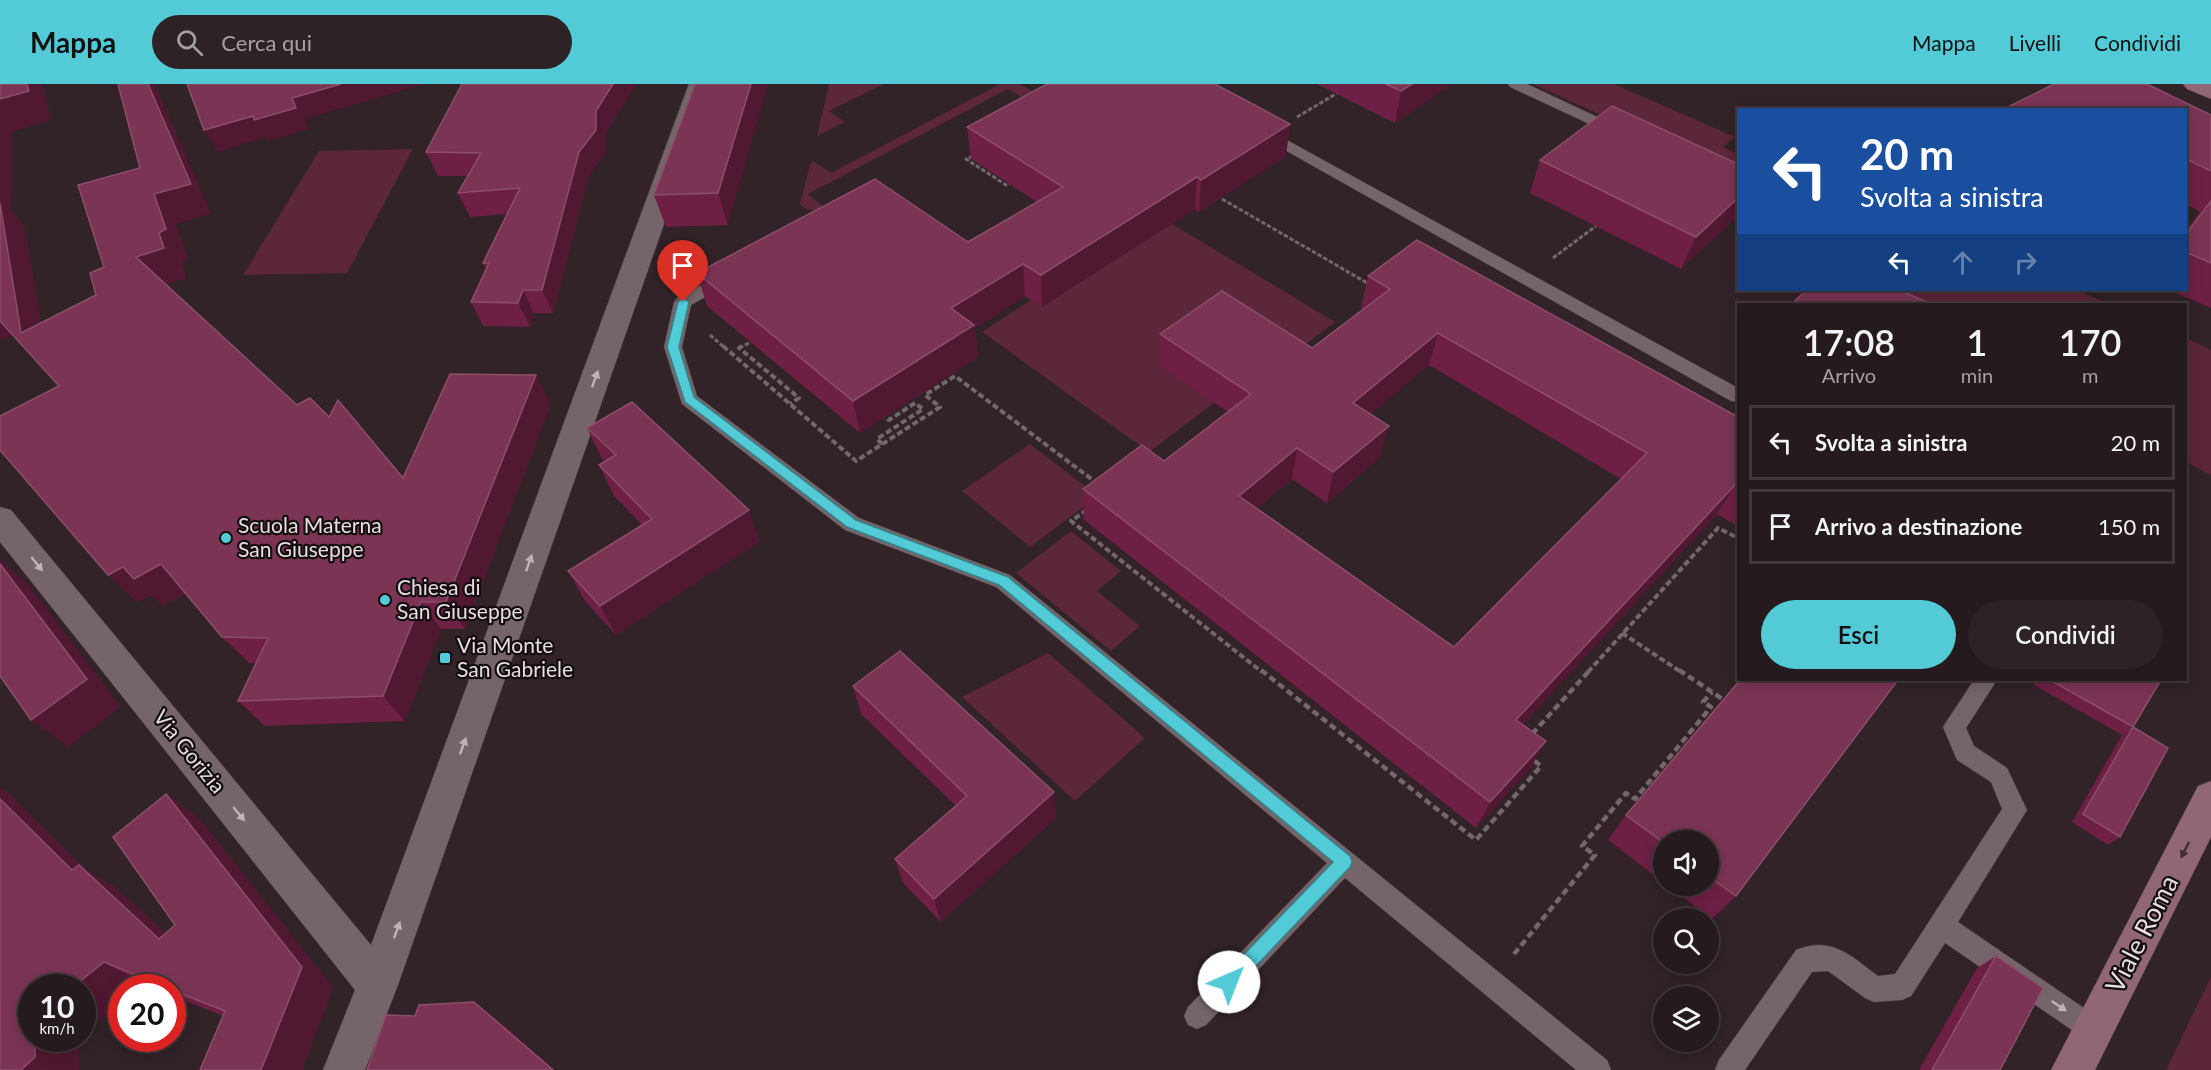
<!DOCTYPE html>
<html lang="it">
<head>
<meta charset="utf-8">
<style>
  body { margin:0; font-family:Lato,sans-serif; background:#2d2326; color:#f1f3f6; height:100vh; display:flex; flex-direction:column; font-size:22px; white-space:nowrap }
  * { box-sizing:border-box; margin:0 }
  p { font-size:20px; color:#a3a1a4 }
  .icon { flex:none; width:33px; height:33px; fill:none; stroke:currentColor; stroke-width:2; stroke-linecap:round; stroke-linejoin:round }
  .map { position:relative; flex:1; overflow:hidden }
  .panel { position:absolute; left:1737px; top:219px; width:450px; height:378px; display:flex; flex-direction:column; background:#251a1d; border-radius:0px; box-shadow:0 3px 15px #0003,0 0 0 2px #42383b }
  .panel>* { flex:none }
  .top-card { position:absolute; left:1737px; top:24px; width:450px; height:183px; border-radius:0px; box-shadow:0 3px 15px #0003,0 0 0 2px #42383b; background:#1a4fa0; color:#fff; overflow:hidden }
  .tools { position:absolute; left:1653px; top:746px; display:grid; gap:12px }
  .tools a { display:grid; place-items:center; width:66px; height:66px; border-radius:50%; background:#251a1d; box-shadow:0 3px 15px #0003,0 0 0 2px #42383b; font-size:30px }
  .speed { position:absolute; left:18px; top:890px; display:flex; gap:12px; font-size:30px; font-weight:700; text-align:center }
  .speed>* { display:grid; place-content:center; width:78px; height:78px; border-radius:50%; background:#251a1d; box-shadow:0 3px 15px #0003,0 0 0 2px #42383b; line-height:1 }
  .speed small { font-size:15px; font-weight:400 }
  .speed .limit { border:9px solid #d22; background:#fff; color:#111 }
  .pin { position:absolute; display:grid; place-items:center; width:51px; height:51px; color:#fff; margin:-62px -26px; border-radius:50% 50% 50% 0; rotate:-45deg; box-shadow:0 0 6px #0007 }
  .pin .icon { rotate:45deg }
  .me { position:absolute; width:66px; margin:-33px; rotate:44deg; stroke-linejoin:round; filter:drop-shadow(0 0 4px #0008) }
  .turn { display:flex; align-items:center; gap:21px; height:126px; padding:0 24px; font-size:27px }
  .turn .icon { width:78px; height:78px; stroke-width:2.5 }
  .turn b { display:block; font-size:42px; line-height:51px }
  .lanes { display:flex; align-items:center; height:57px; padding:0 24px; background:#0003; justify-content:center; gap:30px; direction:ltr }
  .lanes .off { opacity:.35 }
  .eta { display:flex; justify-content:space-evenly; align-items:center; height:102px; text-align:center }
  .eta b { font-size:36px; font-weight:600; line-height:42px }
  .cta { display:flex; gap:12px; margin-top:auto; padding:12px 24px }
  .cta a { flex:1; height:69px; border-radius:36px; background:#52cbd7; color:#111; font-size:24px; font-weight:600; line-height:69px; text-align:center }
  .cta a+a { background:#2d2326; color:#f1f3f6 }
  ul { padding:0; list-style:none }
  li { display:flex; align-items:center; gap:18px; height:75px; margin:0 12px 9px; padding:0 12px; border:3px solid #42383b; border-radius:0px }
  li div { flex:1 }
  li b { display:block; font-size:22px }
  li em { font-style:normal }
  header { display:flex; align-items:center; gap:36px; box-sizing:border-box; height:84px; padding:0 30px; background:#52cbd7; color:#111 }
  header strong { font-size:28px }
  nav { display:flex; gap:33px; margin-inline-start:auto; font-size:21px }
  .search { width:420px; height:54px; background:#2d2326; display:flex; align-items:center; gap:15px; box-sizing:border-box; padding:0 21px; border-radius:33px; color:#a3a1a4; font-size:22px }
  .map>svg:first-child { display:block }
  .green { fill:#5c263b }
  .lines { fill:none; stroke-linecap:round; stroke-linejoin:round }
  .lane-casing { stroke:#493e42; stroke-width:1 }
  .street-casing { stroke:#493e42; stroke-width:1 }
  .secondary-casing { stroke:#493e42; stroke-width:1 }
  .path-far2 { stroke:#73676b; stroke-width:3; stroke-dasharray:4.5 2; stroke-linecap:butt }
  .path-far1 { stroke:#73676b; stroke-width:4; stroke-dasharray:6 3; stroke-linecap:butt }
  .path { stroke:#73676b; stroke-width:4.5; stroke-dasharray:7 4; stroke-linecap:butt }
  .lane { fill:#75656a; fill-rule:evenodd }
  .street { fill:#75656a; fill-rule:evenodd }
  .secondary { fill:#916676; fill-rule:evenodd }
  .wall { fill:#6e1f44; fill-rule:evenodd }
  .shaded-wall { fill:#501831 }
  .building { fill:#7b3454; stroke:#8c4e6a; stroke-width:1.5; fill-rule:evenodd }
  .oneway { fill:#beb3b6 }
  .oneway2 { fill:#402d34 }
  .route { fill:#52cbd7; stroke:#35848c; stroke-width:1.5 }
  .poi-dot { fill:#52cbd7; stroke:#140e10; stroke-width:2 }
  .labels { text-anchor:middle; stroke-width:4.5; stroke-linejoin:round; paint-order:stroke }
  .poi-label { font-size:21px; fill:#e6dddf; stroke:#140e10; text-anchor:start }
  .street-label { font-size:21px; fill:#e6dddf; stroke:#140e10 }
  .near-street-label { font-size:26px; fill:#e6dddf; stroke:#140e10 }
</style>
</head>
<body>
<header>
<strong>Mappa</strong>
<div class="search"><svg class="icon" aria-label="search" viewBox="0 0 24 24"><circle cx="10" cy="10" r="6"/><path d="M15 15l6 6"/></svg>Cerca qui</div>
<nav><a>Mappa</a><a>Livelli</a><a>Condividi</a></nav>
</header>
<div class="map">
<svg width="2211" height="986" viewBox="0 0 2211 986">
  <rect width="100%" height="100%" fill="#312327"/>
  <!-- green -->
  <path class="green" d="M829,0H884L829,27L845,38L817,52Z
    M1000,0H1020L1036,9L1025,15L1008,5L808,110L825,124C815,127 808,128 800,120L810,81L813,77L831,89Z
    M1533,0H1614L1735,53L1723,63L1738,70V94Z
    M413,65L347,189L243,191L319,67Z
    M1164,135L1335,238L1281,279L1214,319L1149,368L982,248L1031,216L1043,223Z
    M1895,206H2076L2109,220H1920Z
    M2186,254L2211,266V391L2186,378Z
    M1030,360L1098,412L1030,463L962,407Z
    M1071,447L1121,487L1097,507L1140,542L1111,567L1016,489Z
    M1048,569L1145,654L1075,717L962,613Z
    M2211,893V986H2166Z"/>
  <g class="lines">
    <defs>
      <path id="lane" d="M1508,0H1527L1623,45L1626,48L1623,51H1613L1510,3Z
        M1263,43L1738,304V318L1731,317L1258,51L1255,48Z
        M726,188L732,190L735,194L732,198L691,221L682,263L697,312L859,434L1010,491L1607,976L1611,986H1576L1345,794L1206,941L1197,945L1188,941L1184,932L1188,923L1327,779L996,503L845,446L682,320L664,263L674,218L677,214Z
        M1974,596H1997L1966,644L1974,662L2007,684L2027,726L1958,838L2103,937L2107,946L2103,955L2094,959L2085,955L1945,859L1911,912L1902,916L1874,918L1865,914L1828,887L1812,888L1745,986H1715L1719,976L1796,866C1831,851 1851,872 1878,892L1895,890L2002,725L1991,698L1957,676L1943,643Z"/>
      <path id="street" d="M689,0H713L398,901L365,986H323L355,906L0,458V423L11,426L371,861Z"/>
      <path id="secondary" d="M2183,0H2211V15L2187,5Z
        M2211,697V753L2095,986H2051L2198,702Z"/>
    </defs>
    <!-- lane casing -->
    <use href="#lane" class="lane-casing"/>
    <!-- street casing -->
    <use href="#street" class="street-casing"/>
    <!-- secondary casing -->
    <use href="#secondary" class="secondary-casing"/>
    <!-- path-far2 -->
    <path class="path-far2" d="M1297,33L1339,8
      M973,72L966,75L1006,101L1012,98
      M1222,115L1369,200
      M1553,174L1596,142
      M710,251L725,264
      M739,264L751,258"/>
    <!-- path-far1 -->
    <path class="path-far1" d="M723,262L856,377L940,323L925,311L955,292L1098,400
      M742,262L739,264L799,314L790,320
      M882,360L877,355L923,325L915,319L889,336L885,333
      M1087,426L1071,437L1262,588
      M1622,549L1681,588
      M1588,588L1718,444L1738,454"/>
    <!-- path -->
    <path class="path" d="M1261,586L1476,756L1541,682L1532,675
      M1679,586L1724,616
      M1532,650L1590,586
      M1514,870L1595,771L1582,762L1626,709L1635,715L1711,623L1703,618L1712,608"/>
    <!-- lane -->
    <use href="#lane" class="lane"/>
    <!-- street -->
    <use href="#street" class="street"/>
    <!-- secondary -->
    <use href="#secondary" class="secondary"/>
  </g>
  <!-- wall -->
  <path class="wall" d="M0,0H42L51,36L12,47L11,127L24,142L41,239L96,211L104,183L78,101L211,129L175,140L188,175L181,178L186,194L166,200L297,321L329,333L403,394L536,291L551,320L465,545H441L405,637L265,642L238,617L256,579H249L222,553L186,509L163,522L151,511L137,518L108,491L59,302L13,251Z
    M462,0H636L605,51V70L589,91L553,229H534L530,243L483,242L471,218L486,186L483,179L507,130L470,133L458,109L468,92H438L426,68Z
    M695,0L728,141L666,143L654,111Z
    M1317,0H1452L1395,39Z
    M2186,26L2211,31V224L2169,206H2186V146L2200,128L2186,120Z
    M967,43L1286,72L1199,128L1195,125L1042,223L1025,212L975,244L978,273L860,349L707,222L697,189L968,158L1037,118L971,75Z
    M1540,76L1738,80V132L1681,185L1530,109Z
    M1368,192L1738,333V443L1717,430L1523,640L1546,657L1531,683L1476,744L1084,436L1083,405L1164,377L1228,328L1159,282L1160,250L1312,264L1363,225L1361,224ZM1429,281L1621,395L1454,563L1256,425L1292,395L1327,419L1380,373L1370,330Z
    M587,344L760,457L616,551L585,517L568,487L642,441L614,412L599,381L605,378L602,375Z
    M1740,596H1898L1736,812L1712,835L1667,801H1708V756H1664V799L1608,756L1626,731Z
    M2037,596H2161L2133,643L2120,753L2108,761L2072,738L2122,651L2034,601Z
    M853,602L1056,734L941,838L903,799L895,775L956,722L861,630Z
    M0,704L8,709L84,784L117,805L165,849L175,841L200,735L333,904L302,986H200L223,932L172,911V903H153L143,899L138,903H122V917L78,954L79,986H0Z
    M1996,872L2000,986H1919L1977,884Z"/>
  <!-- shaded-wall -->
  <path class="shaded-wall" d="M27,0H42L51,36L12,47L11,127L24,142L48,278L21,249L0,134V15Z
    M148,0H155L211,129L175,140L188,175L181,178L186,194L159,202L136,173L159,149L154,110Z
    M341,0H425L305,35L309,45L267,57L265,53L218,68L204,46L292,14Z
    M613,0H636L605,51V70L589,91L553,229L542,206L579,68L596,27Z
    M751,0H768L728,141L718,109Z
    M1412,0H1452L1395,39L1401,7Z
    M1290,40L1286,72L1199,128L1201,96Z
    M1197,93L1195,125L1042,223L1041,191Z
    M1738,114V132L1681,185L1696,153Z
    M1023,180L1025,212L975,244L978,273L860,349L853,317L951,224Z
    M523,206L534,229L530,243L518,219Z
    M0,237L14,251L0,256Z
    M1438,249L1429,281L1346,351L1353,319Z
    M536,291L551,320L465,545L446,518Z
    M1389,342L1380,373L1327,419L1333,388Z
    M1297,364L1292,395L1235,443L1239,412Z
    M1736,400L1717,430L1502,663L1516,636Z
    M749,426L760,457L616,551L600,522Z
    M0,476L27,499L121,623L68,663L31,636Z
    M161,480L189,507L163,522L151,511L137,518L108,491L123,483Z
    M421,518L441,545L405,637L383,612Z
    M1546,657L1531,683L1476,744L1490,718Z
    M0,704L8,709L84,784L117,805L195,877L159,855L72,786L0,715Z
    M1054,708L1056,734L941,838L934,815Z
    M166,710L200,735L333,904L302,986H261Z
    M104,878L143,899L138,903H122V917L82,951V903H73Z
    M474,918L505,942L555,986H553Z
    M35,954H79V986H21Z"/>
  <!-- building -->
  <path class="building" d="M0,0H27L29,7L0,15Z
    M118,0H148L191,100L154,110L166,145L159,149L164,164L136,173L297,321L310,314L329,333L338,316L403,394L450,290L536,291L446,518H421L383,612L238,617L268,554L222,553L161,480L134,495L123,483L108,491L0,366V332L59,302L0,237V119L21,249L96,211L90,189L104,183L78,101L140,84Z
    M187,0H341L292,14L296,24L254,36L253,32L204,46Z
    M462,0H613L596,27V46L579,68L542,206H523L518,219L471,218L489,179H483L520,104L458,109L481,69L426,68Z
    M695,0H751L718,109L654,111Z
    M1047,0H1215L1290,40L1201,96L1197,93L1041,191L1023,180L951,224L974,241L853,317L697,189L875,95L968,158L1063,103L967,43Z
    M1386,0H1412L1401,7Z
    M2054,0H2147L2211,31V87L2186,75V26H2002Z
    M1612,22L1738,80V114L1696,153L1540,76Z
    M2211,117V179L2186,168V150Z
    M1417,156L1738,333V401L1736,400L1516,636L1546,657L1490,718L1083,405L1142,361L1164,377L1251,310L1160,250L1222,207L1312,264L1390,205L1368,192ZM1438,249L1647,369L1454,563L1239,412L1297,364L1333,388L1389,342L1353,319Z
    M1806,206H1899L1931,220H1800L1794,218Z
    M632,318L749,426L600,522L568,487L652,435L599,381L616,371L587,344Z
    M0,480L87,595L31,636L0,592Z
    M900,567L1054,708L934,815L895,775L967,712L853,602Z
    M1740,596H1898L1736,812L1708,792V756H1664V759L1626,731Z
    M2050,596H2161L2133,643Z
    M2133,643L2168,664L2120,753L2083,730Z
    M166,710L302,883L261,986H200L225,927L172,906V903H165L104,878L73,903H32V954H35V973L21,986H0V715L72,786L79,781L159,855L175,841L113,753Z
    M1996,872L2043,904L2000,986H1932Z
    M474,918L553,986H367L386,931L415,932L419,921Z"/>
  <!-- one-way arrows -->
  <defs><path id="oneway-solid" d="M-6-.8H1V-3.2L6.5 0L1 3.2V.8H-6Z" transform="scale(1.5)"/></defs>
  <g class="oneway">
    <use href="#oneway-solid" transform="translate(595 295) rotate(-70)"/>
    <use href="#oneway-solid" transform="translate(529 479) rotate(-70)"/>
    <use href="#oneway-solid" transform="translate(37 480) rotate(51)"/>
    <use href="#oneway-solid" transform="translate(463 662) rotate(-70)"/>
    <use href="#oneway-solid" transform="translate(239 730) rotate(51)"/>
    <use href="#oneway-solid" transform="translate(397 846) rotate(-70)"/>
    <use href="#oneway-solid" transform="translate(2059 922) rotate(34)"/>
  </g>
  <use class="oneway2" href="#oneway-solid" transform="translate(2185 766) rotate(117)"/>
  <!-- route -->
  <path class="route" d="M683,214L689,218L679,263L694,313L856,436L1008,493L1350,772L1352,778L1350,783L1235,904L1229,907L1223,904L1220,898L1223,892L1333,778L999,501L847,443L685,318L667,263L678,218Z"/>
  <!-- markers -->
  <g class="poi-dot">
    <circle cx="226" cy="454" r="6"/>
    <circle cx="385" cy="516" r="6"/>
    <rect x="439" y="568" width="12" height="12" rx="3"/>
  </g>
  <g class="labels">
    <!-- poi labels -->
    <g class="poi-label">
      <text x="238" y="449">Scuola Materna<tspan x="238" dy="24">San Giuseppe</tspan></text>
      <text x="397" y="511">Chiesa di<tspan x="397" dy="24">San Giuseppe</tspan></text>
      <text x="457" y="569">Via Monte<tspan x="457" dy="24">San Gabriele</tspan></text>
    </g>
    <!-- street labels -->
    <g class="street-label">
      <text transform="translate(189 668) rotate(51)" y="7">Via Gorizia</text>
    </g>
    <!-- near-street labels -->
    <g class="near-street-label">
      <text transform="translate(2142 850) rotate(-63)" y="9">Viale Roma</text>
    </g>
  </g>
</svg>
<div class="tools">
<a><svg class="icon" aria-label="sound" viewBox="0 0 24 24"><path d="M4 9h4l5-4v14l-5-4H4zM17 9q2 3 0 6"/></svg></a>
<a><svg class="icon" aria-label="search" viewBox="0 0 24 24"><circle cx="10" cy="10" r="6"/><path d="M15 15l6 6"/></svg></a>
<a><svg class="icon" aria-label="layers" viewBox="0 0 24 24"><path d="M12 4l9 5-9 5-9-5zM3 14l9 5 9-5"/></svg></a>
</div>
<div class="speed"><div>10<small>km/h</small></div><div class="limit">20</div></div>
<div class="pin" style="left:683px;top:218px;background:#d93025"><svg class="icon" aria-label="arrive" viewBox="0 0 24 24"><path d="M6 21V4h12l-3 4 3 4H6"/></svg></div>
<svg class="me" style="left:1229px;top:898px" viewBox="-20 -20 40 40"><circle r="19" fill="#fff"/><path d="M0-13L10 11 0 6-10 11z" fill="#52cbd7"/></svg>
<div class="top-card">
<div class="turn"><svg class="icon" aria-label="left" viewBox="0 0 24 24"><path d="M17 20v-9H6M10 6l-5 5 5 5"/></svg><div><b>20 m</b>Svolta a sinistra</div></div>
<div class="lanes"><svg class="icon" aria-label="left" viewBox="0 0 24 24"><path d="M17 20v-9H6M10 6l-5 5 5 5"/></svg><svg class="icon off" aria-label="ahead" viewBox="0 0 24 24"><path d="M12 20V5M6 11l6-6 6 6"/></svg><svg class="icon off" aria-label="right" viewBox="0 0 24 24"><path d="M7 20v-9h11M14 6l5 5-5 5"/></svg></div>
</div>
<section class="panel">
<div class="eta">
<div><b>17:08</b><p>Arrivo</p></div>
<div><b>1</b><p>min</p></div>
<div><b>170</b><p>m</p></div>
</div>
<ul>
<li><svg class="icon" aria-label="left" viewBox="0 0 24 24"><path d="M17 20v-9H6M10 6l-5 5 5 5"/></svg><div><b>Svolta a sinistra</b></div><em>20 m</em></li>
<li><svg class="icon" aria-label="arrive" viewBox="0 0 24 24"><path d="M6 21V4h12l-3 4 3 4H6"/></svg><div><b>Arrivo a destinazione</b></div><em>150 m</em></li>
</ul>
<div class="cta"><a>Esci</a><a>Condividi</a></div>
</section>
</div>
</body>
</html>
